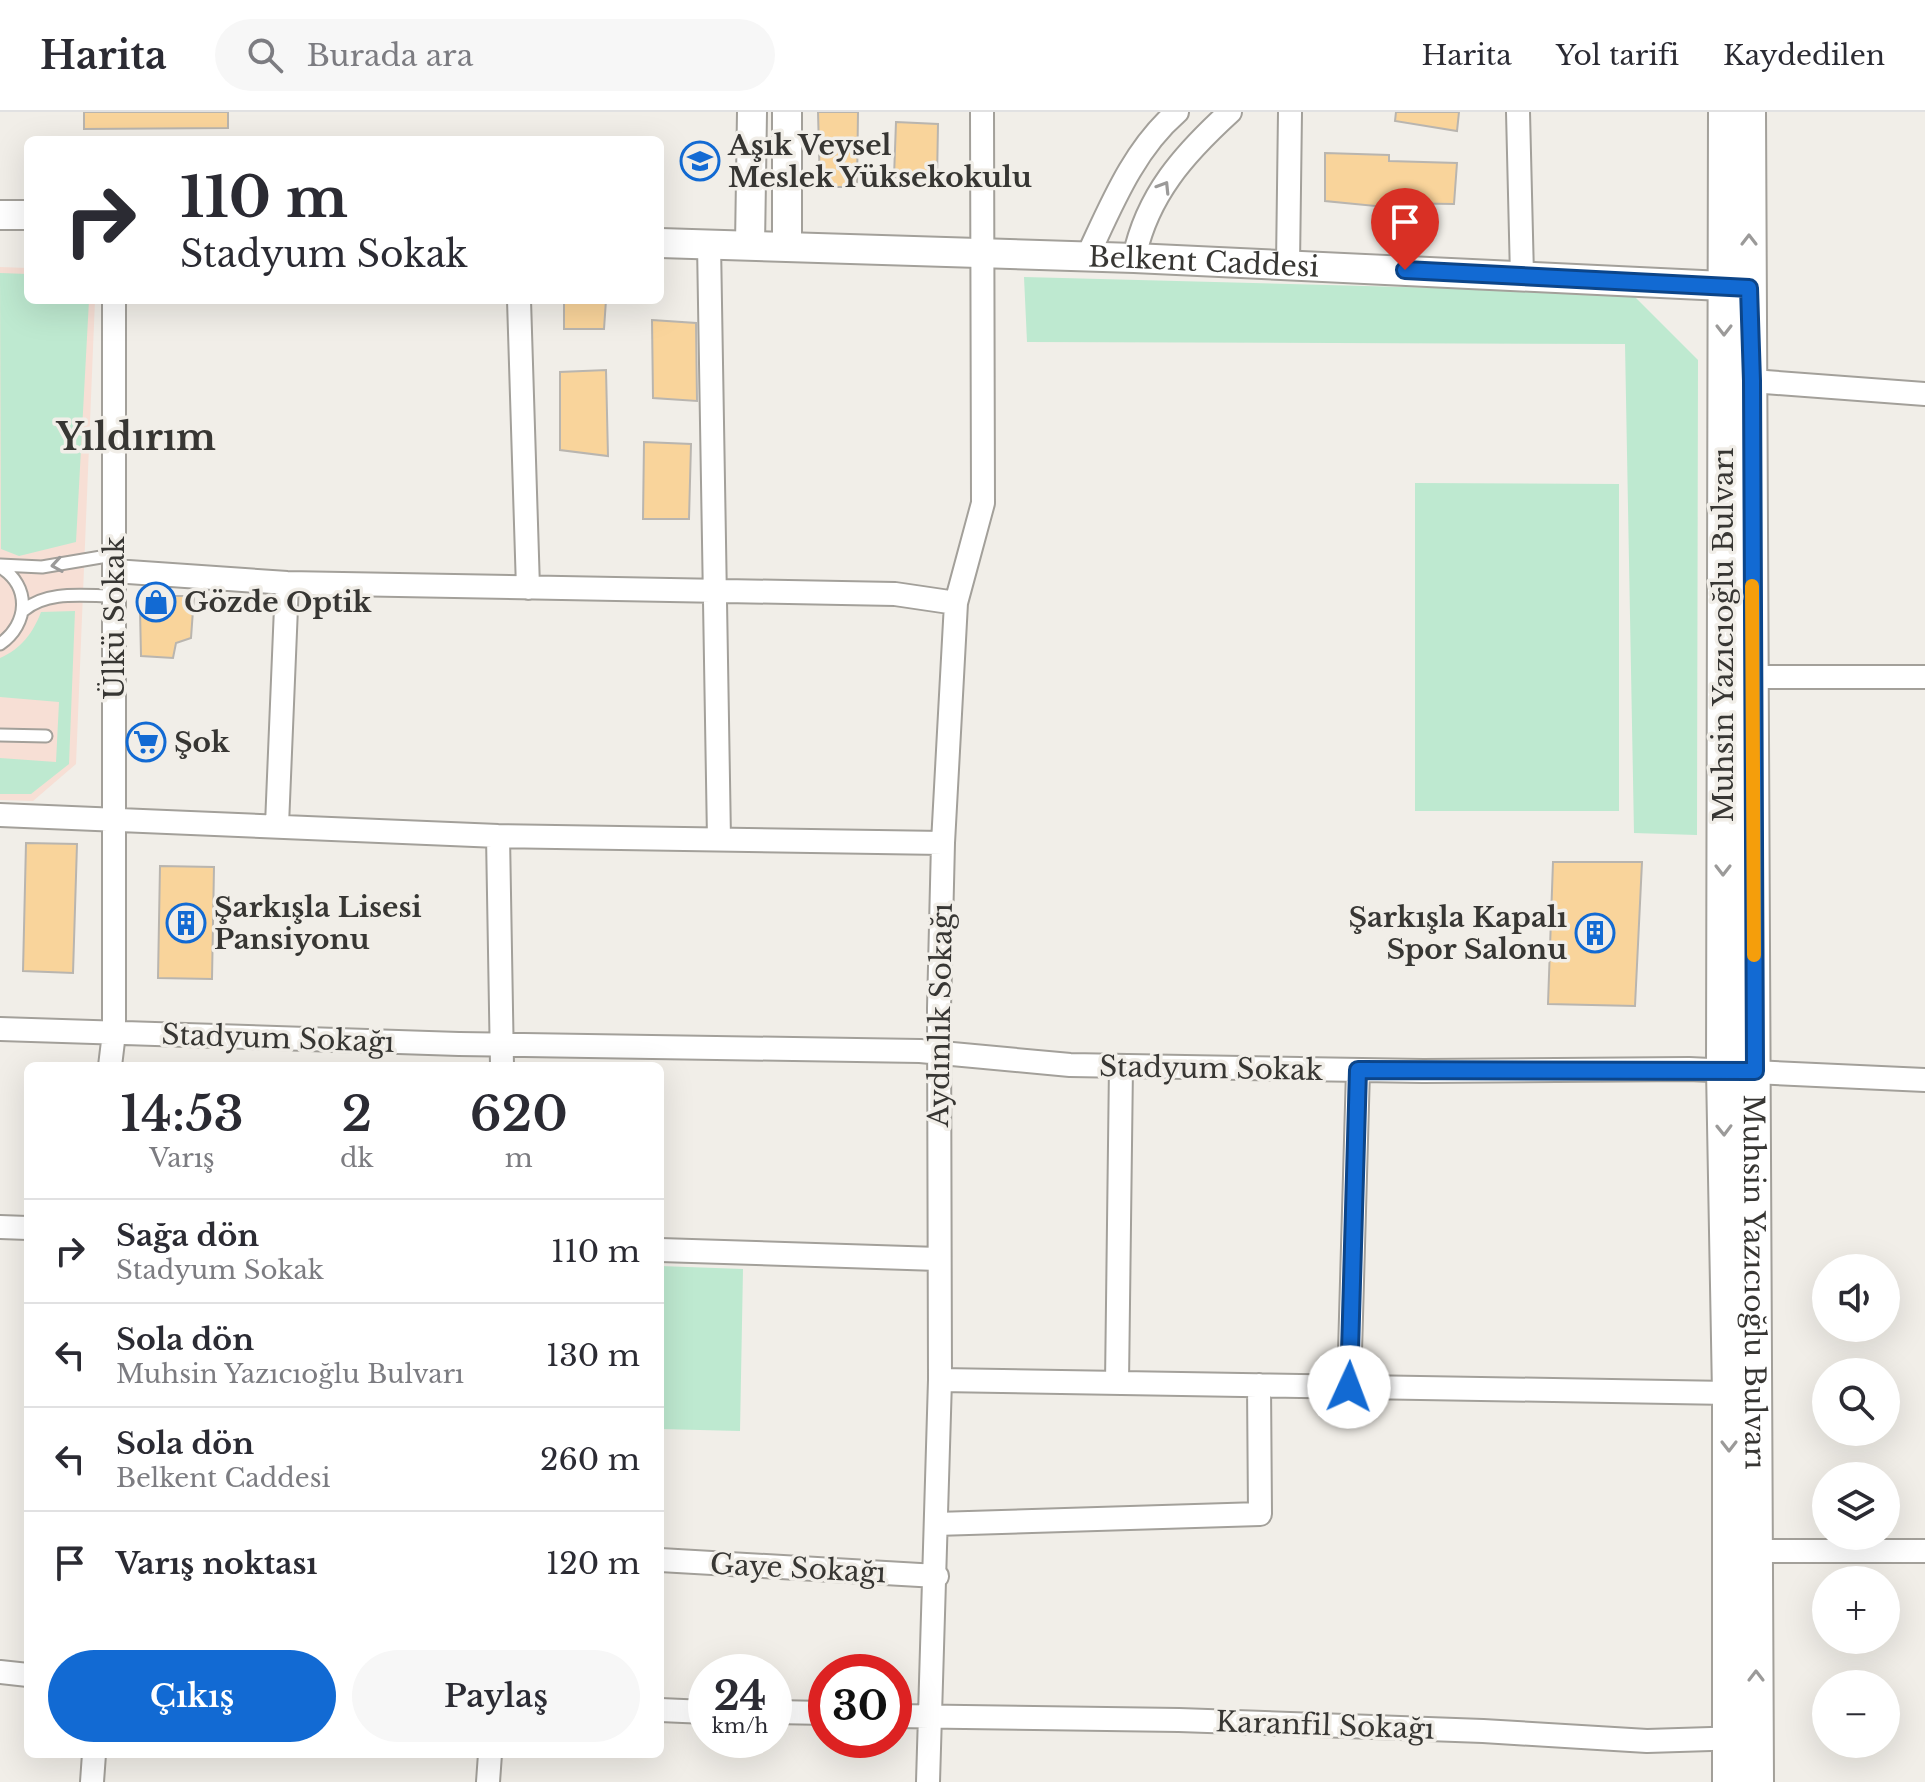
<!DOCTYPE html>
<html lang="tr">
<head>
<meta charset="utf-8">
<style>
  body { margin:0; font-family:"Libre Baskerville",serif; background:#f7f7f7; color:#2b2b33; height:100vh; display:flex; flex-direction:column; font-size:30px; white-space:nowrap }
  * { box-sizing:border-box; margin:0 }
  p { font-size:26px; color:#7c7c81 }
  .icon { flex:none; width:44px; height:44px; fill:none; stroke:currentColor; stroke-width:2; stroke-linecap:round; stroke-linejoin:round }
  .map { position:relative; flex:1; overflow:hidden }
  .sheet { position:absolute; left:24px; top:950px; width:640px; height:696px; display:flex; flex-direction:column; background:#fff; border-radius:12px; box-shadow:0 8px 32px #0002 }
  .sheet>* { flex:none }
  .hud { position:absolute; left:24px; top:24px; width:640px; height:168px; border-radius:12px; box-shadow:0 8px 32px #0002; background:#fff; color:#2b2b33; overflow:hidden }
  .controls { position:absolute; left:1812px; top:1142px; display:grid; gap:16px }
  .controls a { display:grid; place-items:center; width:88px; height:88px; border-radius:50%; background:#fff; box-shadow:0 8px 32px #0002; font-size:40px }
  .speed { position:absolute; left:688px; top:1542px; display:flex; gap:16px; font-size:40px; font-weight:700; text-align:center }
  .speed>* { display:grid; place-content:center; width:104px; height:104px; border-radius:50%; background:#fff; box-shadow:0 8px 32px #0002; line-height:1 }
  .speed small { font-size:20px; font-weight:400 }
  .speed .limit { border:12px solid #d22; background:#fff; color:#111 }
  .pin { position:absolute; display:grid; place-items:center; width:68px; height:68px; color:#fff; margin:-82px -34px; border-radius:50% 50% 50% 0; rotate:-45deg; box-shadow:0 0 8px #0007 }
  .pin .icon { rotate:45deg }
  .me { position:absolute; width:88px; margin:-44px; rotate:2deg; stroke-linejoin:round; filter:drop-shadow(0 0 6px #0008) }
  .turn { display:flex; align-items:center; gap:28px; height:168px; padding:0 24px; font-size:36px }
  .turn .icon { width:104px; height:104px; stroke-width:2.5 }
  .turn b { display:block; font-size:56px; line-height:68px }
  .eta { display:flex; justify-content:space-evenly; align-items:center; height:136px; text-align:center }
  .eta b { font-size:48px; font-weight:600; line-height:56px }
  .action { display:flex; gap:16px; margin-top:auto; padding:16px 24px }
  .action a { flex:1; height:92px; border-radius:48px; background:#126ad3; color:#fff; font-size:32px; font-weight:600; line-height:92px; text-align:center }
  .action a+a { background:#f7f7f7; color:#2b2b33 }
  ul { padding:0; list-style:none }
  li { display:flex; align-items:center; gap:24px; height:104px; padding:0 24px; border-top:2px solid #e1e1e2 }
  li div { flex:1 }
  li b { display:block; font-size:30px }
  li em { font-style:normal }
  header { display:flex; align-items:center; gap:48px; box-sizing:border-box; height:112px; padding:0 40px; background:#fff; border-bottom:2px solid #e1e1e2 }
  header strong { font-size:38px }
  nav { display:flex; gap:44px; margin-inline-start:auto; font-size:28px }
  .search { width:560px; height:72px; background:#f7f7f7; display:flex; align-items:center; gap:20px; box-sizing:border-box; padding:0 28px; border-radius:44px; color:#7c7c81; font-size:30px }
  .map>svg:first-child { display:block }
  .medical { fill:#f7dfd5 }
  .green { fill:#bee9d0 }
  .building { fill:#f9d49b; stroke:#b9b5af; stroke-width:2 }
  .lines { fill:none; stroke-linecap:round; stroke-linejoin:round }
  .service-casing { stroke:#a3a09a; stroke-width:15 }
  .minor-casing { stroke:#a3a09a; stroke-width:26 }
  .tertiary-casing { stroke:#a3a09a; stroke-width:32 }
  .secondary-casing { stroke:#a3a09a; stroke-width:36 }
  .service { stroke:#fff; stroke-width:11 }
  .minor { stroke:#fff; stroke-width:22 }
  .tertiary { stroke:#fff; stroke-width:28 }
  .secondary { stroke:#fff; stroke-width:32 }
  .oneway { stroke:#9b9a99 }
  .route-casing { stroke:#0c4589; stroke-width:20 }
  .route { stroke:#126ad3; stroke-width:14 }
  .slow { stroke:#f59e0b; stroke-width:14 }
  .labels { text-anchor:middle; stroke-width:7; stroke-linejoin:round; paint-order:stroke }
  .poi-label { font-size:28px; font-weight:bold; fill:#373633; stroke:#f1eee8; text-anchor:start }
  .street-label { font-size:28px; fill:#373633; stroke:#f1eee8 }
  .district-label { font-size:36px; font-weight:bold; fill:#373633; stroke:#f1eee8 }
</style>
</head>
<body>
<header>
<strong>Harita</strong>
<div class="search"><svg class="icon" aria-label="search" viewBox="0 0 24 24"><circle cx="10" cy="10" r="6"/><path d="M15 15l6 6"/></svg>Burada ara</div>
<nav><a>Harita</a><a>Yol tarifi</a><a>Kaydedilen</a></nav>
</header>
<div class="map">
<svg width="1925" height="1670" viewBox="0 0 1925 1670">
  <rect width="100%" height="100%" fill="#f1eee8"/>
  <!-- medical -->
  <path class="medical" d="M0,155L28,156V188H95L76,652L33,689L0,688Z"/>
  <!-- green -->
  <path class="green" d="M0,161L28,162V188H89L76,430L19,444L1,437Z
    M1024,165L1631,181L1698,248L1697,723L1634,721L1625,232L1027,230Z
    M1415,371L1619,372V699H1415Z
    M75,499L69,652L31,682H0V646L56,650L59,590L0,585V546C21,537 33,521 41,500Z
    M660,1154L743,1157L740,1319L660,1317Z"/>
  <!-- building -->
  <path class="building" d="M84,0H228V16L84,17Z
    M818,0H858L857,75H820Z
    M1396,0H1459L1457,19L1395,9Z
    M896,10L938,12L937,69L894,65Z
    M1325,41L1389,43V49L1457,51L1454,92L1385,91V95L1325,89Z
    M564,188H606L604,217H564Z
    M652,208L696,211L697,289L653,286Z
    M606,258L608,344L560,338V260Z
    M644,330L691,332L689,407H643Z
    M157,484H194L191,526L176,531L173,546L141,544L140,498Z
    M26,731L77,732L73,861L23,859Z
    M1553,750H1642L1635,894L1548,892Z
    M160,754L214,755L212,867L158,866Z"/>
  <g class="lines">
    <defs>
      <path id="service" d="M0,453L42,455L113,443
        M0,455C31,474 29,512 0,532
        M24,498C48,478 84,484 113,484
        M0,623L46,624"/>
      <path id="minor" d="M1518,0L1522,164
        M709,132L719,727
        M1087,145C1111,94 1133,38 1177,0
        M1134,146C1147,83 1184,42 1230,0
        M1288,153L1290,0
        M519,188L528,476
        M1752,269L1925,282
        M114,459L287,471L895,482L956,491
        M1751,565H1925
        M0,703L498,724L943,731
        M277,713L287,471
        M498,724L502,954
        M0,917L459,932L920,939L1070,953L1423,959L1689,957L1925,968
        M110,954L114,921V188
        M0,1115L28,1116
        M660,1138L938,1147
        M940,1268L1729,1281
        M1117,1271L1121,954
        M1349,1275L1358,958
        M936,1412L1260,1402L1259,1273
        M1756,1439H1925
        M660,1448L937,1464
        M0,1560L28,1563
        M660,1598L706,1600
        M774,1600L826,1601
        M894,1604L1179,1608L1483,1619L1647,1629L1743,1626
        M92,1670L94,1642
        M488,1670L490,1642
        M928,1670L940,1268L939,896L943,731L956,491L983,391L982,0"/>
      <g id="tertiary">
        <path d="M0,103H28"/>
        <path id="s1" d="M660,131L1134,146L1744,175"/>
        <path d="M750,133L752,0"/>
        <path d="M787,134V0"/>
      </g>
      <g id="secondary">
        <path d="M1725,0L1723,958L1729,1281V1670"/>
        <path id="s2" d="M1749,0L1757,1670"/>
      </g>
    </defs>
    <!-- service casing -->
    <use href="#service" class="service-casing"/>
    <!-- minor casing -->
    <use href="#minor" class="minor-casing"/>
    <!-- tertiary casing -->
    <use href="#tertiary" class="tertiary-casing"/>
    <!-- secondary casing -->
    <use href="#secondary" class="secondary-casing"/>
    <!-- service -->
    <use href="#service" class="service"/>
    <!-- minor -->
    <use href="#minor" class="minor"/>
    <!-- tertiary -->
    <use href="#tertiary" class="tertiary"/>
    <!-- secondary -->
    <use href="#secondary" class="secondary"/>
  </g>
  <!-- one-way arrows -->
  <defs><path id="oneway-chevron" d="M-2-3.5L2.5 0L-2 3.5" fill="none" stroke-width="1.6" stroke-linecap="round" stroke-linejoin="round" transform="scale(2)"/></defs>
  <g class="oneway">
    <use href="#oneway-chevron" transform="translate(1164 75) rotate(-58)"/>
    <use href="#oneway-chevron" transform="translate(1749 128) rotate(-90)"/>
    <use href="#oneway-chevron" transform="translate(1724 218) rotate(90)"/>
    <use href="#oneway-chevron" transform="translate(57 453) rotate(171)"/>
    <use href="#oneway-chevron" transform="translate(1723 758) rotate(90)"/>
    <use href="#oneway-chevron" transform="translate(1724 1018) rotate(89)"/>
    <use href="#oneway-chevron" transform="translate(1729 1334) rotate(90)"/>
    <use href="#oneway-chevron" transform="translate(1756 1564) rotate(-90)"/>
  </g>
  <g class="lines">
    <defs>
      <path id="route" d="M1349,1275L1358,958L1755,959L1752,269L1749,176L1405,158"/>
    </defs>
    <!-- route casing -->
    <use href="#route" class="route-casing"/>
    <!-- route -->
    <use href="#route" class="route"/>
    <!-- slow -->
    <path class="slow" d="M1752,474L1754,843"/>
  </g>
  <!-- icons -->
  <defs>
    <symbol id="university-ring" viewBox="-11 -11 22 22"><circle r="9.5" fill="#f1eee8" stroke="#126ad3" stroke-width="1.5"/><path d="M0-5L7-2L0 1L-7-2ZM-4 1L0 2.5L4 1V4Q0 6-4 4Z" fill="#126ad3"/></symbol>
    <symbol id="shop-ring" viewBox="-11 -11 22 22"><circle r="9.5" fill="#f1eee8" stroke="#126ad3" stroke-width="1.5"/><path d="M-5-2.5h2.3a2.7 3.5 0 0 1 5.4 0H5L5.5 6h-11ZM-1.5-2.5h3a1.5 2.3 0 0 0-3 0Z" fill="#126ad3"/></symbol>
    <symbol id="supermarket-ring" viewBox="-11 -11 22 22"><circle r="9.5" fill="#f1eee8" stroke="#126ad3" stroke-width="1.5"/><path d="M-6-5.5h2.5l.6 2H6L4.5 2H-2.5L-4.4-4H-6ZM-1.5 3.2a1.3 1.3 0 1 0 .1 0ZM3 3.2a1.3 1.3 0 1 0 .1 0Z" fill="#126ad3"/></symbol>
    <symbol id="building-ring" viewBox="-11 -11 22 22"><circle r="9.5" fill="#f1eee8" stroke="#126ad3" stroke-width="1.5"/><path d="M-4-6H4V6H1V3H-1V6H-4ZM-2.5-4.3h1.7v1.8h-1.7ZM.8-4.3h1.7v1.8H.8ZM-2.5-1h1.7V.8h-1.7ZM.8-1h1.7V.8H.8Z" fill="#126ad3"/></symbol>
  </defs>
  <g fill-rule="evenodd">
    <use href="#university-ring" x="678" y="27" width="44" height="44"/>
    <use href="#shop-ring" x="134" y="468" width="44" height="44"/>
    <use href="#supermarket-ring" x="124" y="608" width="44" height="44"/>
    <use href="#building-ring" x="164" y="789" width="44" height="44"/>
    <use href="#building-ring" x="1573" y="799" width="44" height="44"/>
  </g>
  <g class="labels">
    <!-- poi labels -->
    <g class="poi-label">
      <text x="728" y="43">Aşık Veysel<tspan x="728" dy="32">Meslek Yüksekokulu</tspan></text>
      <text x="184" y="500">Gözde Optik</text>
      <text x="174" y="640">Şok</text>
      <text x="214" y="805">Şarkışla Lisesi<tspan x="214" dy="32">Pansiyonu</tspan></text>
      <text x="1567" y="815" text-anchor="end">Şarkışla Kapalı<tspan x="1567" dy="32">Spor Salonu</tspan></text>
    </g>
    <!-- street labels -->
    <g class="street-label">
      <text dy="10" stroke="none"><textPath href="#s1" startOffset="544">Belkent Caddesi</textPath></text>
      <text transform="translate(114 506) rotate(-90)" y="10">Ülkü Sokak</text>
      <text transform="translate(1723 523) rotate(-90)" y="10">Muhsin Yazıcıoğlu Bulvarı</text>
      <text transform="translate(940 903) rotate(-89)" y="10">Aydınlık Sokağı</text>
      <text transform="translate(278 926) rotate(2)" y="10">Stadyum Sokağı</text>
      <text transform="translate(1211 956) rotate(1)" y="10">Stadyum Sokak</text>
      <text dy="10" stroke="none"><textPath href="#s2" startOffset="1170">Muhsin Yazıcıoğlu Bulvarı</textPath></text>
      <text transform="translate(798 1456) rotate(3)" y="10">Gaye Sokağı</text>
      <text transform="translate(1325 1613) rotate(2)" y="10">Karanfil Sokağı</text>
    </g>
    <!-- district labels -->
    <g class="district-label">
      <text x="136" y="338">Yıldırım</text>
    </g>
  </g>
</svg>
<div class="controls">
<a><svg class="icon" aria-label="sound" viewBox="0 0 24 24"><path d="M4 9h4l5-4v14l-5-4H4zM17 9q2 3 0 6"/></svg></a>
<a><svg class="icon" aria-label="search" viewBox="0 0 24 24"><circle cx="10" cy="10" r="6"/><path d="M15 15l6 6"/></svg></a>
<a><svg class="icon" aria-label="layers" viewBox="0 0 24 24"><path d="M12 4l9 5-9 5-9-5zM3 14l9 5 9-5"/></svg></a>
<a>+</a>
<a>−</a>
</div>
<div class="speed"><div>24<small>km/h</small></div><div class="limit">30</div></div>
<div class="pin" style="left:1405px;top:158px;background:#d93025"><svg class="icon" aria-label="arrive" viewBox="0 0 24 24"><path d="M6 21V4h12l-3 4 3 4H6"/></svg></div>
<svg class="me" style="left:1349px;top:1275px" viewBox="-20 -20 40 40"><circle r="19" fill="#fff"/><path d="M0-13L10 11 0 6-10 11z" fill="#126ad3"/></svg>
<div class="hud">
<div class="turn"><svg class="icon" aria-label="right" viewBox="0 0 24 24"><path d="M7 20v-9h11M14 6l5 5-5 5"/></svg><div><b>110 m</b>Stadyum Sokak</div></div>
</div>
<section class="sheet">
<div class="eta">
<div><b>14:53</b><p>Varış</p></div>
<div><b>2</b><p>dk</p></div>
<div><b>620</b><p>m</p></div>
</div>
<ul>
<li><svg class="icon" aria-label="right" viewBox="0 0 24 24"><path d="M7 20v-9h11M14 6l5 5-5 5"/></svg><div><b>Sağa dön</b><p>Stadyum Sokak</p></div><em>110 m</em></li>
<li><svg class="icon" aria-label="left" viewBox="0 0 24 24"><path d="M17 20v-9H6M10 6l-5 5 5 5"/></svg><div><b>Sola dön</b><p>Muhsin Yazıcıoğlu Bulvarı</p></div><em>130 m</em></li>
<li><svg class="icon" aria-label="left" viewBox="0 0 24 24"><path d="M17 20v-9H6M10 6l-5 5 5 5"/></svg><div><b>Sola dön</b><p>Belkent Caddesi</p></div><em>260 m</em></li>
<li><svg class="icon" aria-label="arrive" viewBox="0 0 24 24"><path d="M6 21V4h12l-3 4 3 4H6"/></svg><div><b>Varış noktası</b></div><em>120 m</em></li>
</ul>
<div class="action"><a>Çıkış</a><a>Paylaş</a></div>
</section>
</div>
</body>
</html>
